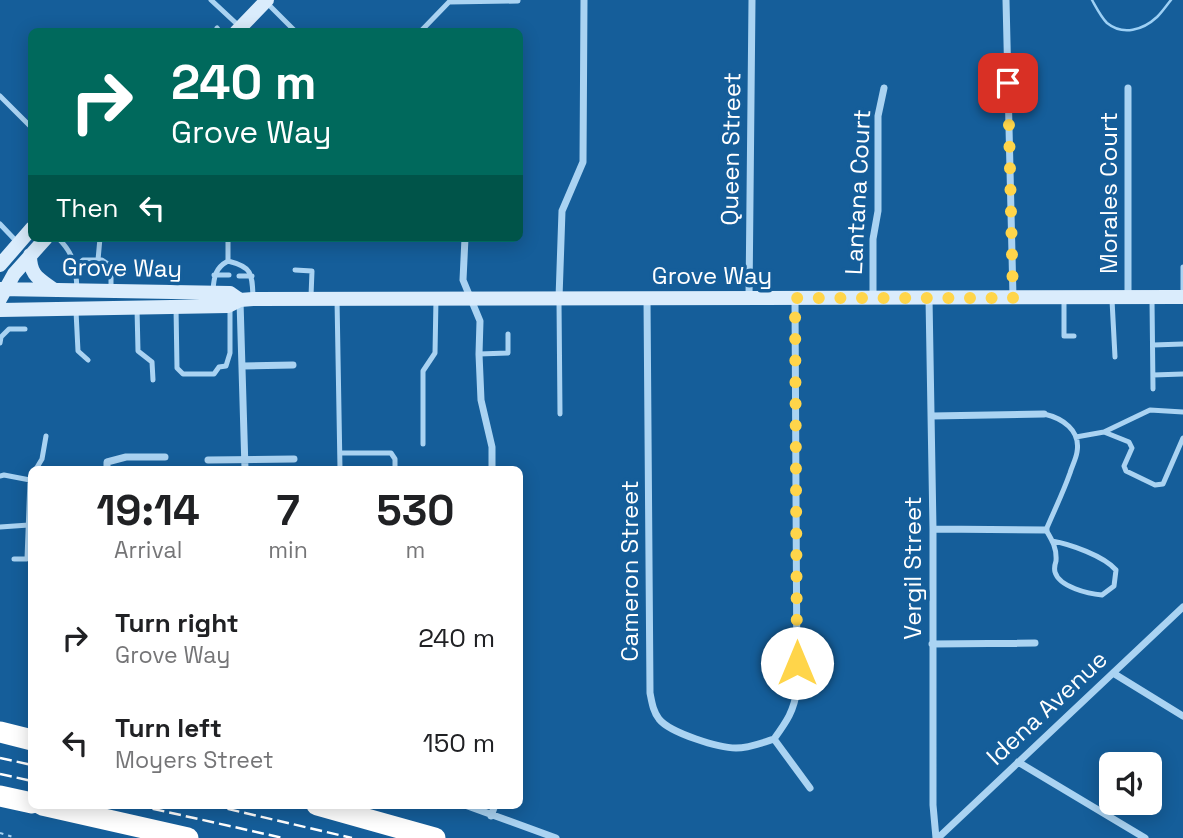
<!DOCTYPE html>
<html lang="en">
<head>
<meta charset="utf-8">
<style>
  body { margin:0; font-family:"Space Grotesk",sans-serif; background:#f6f6f6; color:#202124; height:100vh; display:flex; flex-direction:column; font-size:26px; white-space:nowrap }
  * { box-sizing:border-box; margin:0 }
  p { font-size:23px; color:#757577 }
  .icon { flex:none; width:38px; height:38px; fill:none; stroke:currentColor; stroke-width:2; stroke-linecap:round; stroke-linejoin:round }
  .map { position:relative; flex:1; overflow:hidden }
  .side { position:absolute; left:28px; top:466px; width:495px; height:343px; display:flex; flex-direction:column; background:#fff; border-radius:10px; box-shadow:0 4px 18px #0003 }
  .side>* { flex:none }
  .top-card { position:absolute; left:28px; top:28px; width:495px; height:214px; border-radius:10px; box-shadow:0 4px 18px #0003; background:#00695c; color:#fff; overflow:hidden }
  .controls { position:absolute; left:1099px; top:752px; display:grid; gap:14px }
  .controls a { display:grid; place-items:center; width:63px; height:63px; border-radius:10px; background:#fff; box-shadow:0 4px 18px #0003; font-size:35px }
  .pin { position:absolute; display:grid; place-items:center; width:60px; height:60px; color:#fff; margin:-30px; border-radius:14px; box-shadow:0 4px 10px #0006 }
  .me { position:absolute; width:77px; margin:-38px; rotate:0deg; stroke-linejoin:round; filter:drop-shadow(0 0 5px #0008) }
  .turn { display:flex; align-items:center; gap:24px; height:147px; padding:0 28px; font-size:32px }
  .turn .icon { width:91px; height:91px; stroke-width:2.5 }
  .turn b { display:block; font-size:49px; line-height:60px }
  .then { display:flex; align-items:center; height:66px; padding:0 28px; background:#0003; gap:14px; font-size:26px }
  .eta { display:flex; justify-content:space-evenly; align-items:center; height:119px; text-align:center }
  .eta b { font-size:42px; font-weight:700; line-height:49px }
  ul { padding:0; list-style:none }
  li { display:flex; align-items:center; gap:21px; height:105px; padding:0 28px }
  li div { flex:1 }
  li b { display:block; font-size:26px }
  li em { font-style:normal }
  .map>svg:first-child { display:block }
  .lines { fill:none; stroke-linecap:round; stroke-linejoin:round }
  .stream { stroke:#9dd0f5; stroke-width:2.5 }
  .path { stroke:#aad3f2; stroke-width:2; stroke-dasharray:3.5 5; stroke-linecap:butt }
  .lane { stroke:#aad3f2; stroke-width:5 }
  .street { stroke:#aad3f2; stroke-width:7 }
  .secondary { stroke:#daecfc; stroke-width:14 }
  .highway { stroke:#fff; stroke-width:21 }
  .rail { stroke:#fff; stroke-width:2.5; stroke-dasharray:12 5; stroke-linecap:butt }
  .route { stroke:#ffd54a; stroke-width:12; stroke-dasharray:0 21.6 }
  .labels { text-anchor:middle; stroke-width:7; stroke-linejoin:round; paint-order:stroke }
  .street-label { font-size:24px; fill:#fff; stroke:#155e9a }
</style>
</head>
<body>
<div class="map">
<svg width="1183" height="838" viewBox="0 0 1183 838">
  <rect width="100%" height="100%" fill="#155e9a"/>
  <g class="lines">
    <!-- stream -->
    <path class="stream" d="M1092,0C1096,7 1101,17 1107,23C1123,36 1143,30 1157,17C1162,12 1166,6 1171,0"/>
    <!-- path -->
    <path class="path" d="M0,833L16,838"/>
    <!-- lane -->
    <path class="lane" d="M211,0L239,26
      M266,2L296,32
      M217,28L220,32
      M420,32L449,2L518,1V0
      M0,96L32,128
      M0,224L18,243
      M58,238C75,255 76,267 77,290
      M228,238V261C252,267 252,273 253,296
      M98,260L100,238
      M76,267L83,260H102L111,266V291
      M295,270L312,271L311,296
      M214,275H229
      M239,276H252
      M213,290C214,277 215,268 228,261
      M1183,297V267
      M1064,298V336H1074
      M337,299L340,469
      M1112,300L1115,357
      M1152,300L1153,389
      M559,301L560,414
      M176,307L177,368L183,374H214L219,367L226,366L230,353V308
      M137,308L138,351L152,362L153,380
      M76,311L78,351L88,360
      M0,343L1,337L9,329H25
      M1153,345L1183,344
      M479,354L508,353V334
      M1153,375L1183,374
      M1044,414C1062,418 1081,430 1077,452C1076,459 1072,466 1070,473C1063,493 1054,511 1046,530C1052,540 1057,548 1056,561C1055,564 1054,568 1055,572C1059,587 1089,594 1102,595L1114,586L1116,570C1104,556 1070,544 1052,541
      M1104,432L1129,442L1132,448L1124,466L1126,471L1155,485L1163,484L1183,438
      M1076,437L1104,432L1150,410L1183,412
      M423,444V371L435,353L436,299
      M340,453H391L395,459V469
      M36,469L42,459L46,436
      M0,476L4,475L30,480L27,559H14
      M0,527L29,525"/>
    <!-- street -->
    <path class="street" d="M1006,0L1013,297
      M465,238L463,280L480,321L479,354L481,400L492,447V469
      M873,297V239L878,211V116L884,88
      M1128,297V88
      M559,298L562,211L583,162L584,0
      M749,298L752,0
      M929,298L933,529V805L936,838
      M647,299L650,693C652,703 653,711 659,719C670,733 719,748 736,748C749,748 762,743 774,739
      M240,301L245,469
      M243,366L293,365
      M932,416L1044,414
      M208,460L294,459
      M107,469V462L126,457H165
      M933,529L1046,530
      M932,644L1035,643
      M1113,673L1183,716
      M774,739C787,721 794,711 797,689L795,298
      M774,739L810,788
      M1018,762L1145,838
      M465,805L556,838
      M491,816L495,805
      M938,838L1183,607"/>
    <!-- secondary -->
    <path class="secondary" d="M236,32L267,0
      M30,255C30,275 38,278 53,289
      M0,265L32,228
      M0,289L230,293L240,300
      M0,299L14,274L46,238
      M0,310L228,306L240,300L253,299L1183,297"/>
    <!-- highway -->
    <path class="highway" d="M0,732L32,740
      M0,796L32,803
      M42,805L188,838
      M317,805L435,838"/>
    <!-- rail -->
    <path class="rail" d="M0,758L32,765
      M0,774L32,781
      M136,805L283,838
      M211,805L352,838"/>
  </g>
  <g class="lines">
    <!-- route -->
    <path class="route" d="M797,663L795,298H1013L1008,83"/>
  </g>
  <g class="labels">
    <!-- street labels -->
    <g class="street-label">
      <text transform="translate(731 149) rotate(-89)" y="8">Queen Street</text>
      <text transform="translate(858 192) rotate(-87)" y="8">Lantana Court</text>
      <text transform="translate(1109 193) rotate(-90)" y="8">Morales Court</text>
      <text transform="translate(122 268) rotate(1)" y="8">Grove Way</text>
      <text x="712" y="284">Grove Way</text>
      <text transform="translate(913 568) rotate(-90)" y="8">Vergil Street</text>
      <text transform="translate(630 571) rotate(-90)" y="8">Cameron Street</text>
      <text transform="translate(1047 708) rotate(-43)" y="8">Idena Avenue</text>
    </g>
  </g>
</svg>
<div class="controls">
<a><svg class="icon" aria-label="sound" viewBox="0 0 24 24"><path d="M4 9h4l5-4v14l-5-4H4zM17 9q2 3 0 6"/></svg></a>
</div>
<div class="pin" style="left:1008px;top:83px;background:#d93025"><svg class="icon" aria-label="arrive" viewBox="0 0 24 24"><path d="M6 21V4h12l-3 4 3 4H6"/></svg></div>
<svg class="me" style="left:797px;top:663px" viewBox="-20 -20 40 40"><circle r="19" fill="#fff"/><path d="M0-13L10 11 0 6-10 11z" fill="#ffd54a"/></svg>
<div class="top-card">
<div class="turn"><svg class="icon" aria-label="right" viewBox="0 0 24 24"><path d="M7 20v-9h11M14 6l5 5-5 5"/></svg><div><b>240 m</b>Grove Way</div></div>
<div class="then">Then<svg class="icon" aria-label="left" viewBox="0 0 24 24"><path d="M17 20v-9H6M10 6l-5 5 5 5"/></svg></div>
</div>
<section class="side">
<div class="eta">
<div><b>19:14</b><p>Arrival</p></div>
<div><b>7</b><p>min</p></div>
<div><b>530</b><p>m</p></div>
</div>
<ul>
<li><svg class="icon" aria-label="right" viewBox="0 0 24 24"><path d="M7 20v-9h11M14 6l5 5-5 5"/></svg><div><b>Turn right</b><p>Grove Way</p></div><em>240 m</em></li>
<li><svg class="icon" aria-label="left" viewBox="0 0 24 24"><path d="M17 20v-9H6M10 6l-5 5 5 5"/></svg><div><b>Turn left</b><p>Moyers Street</p></div><em>150 m</em></li>
</ul>
</section>
</div>
</body>
</html>
